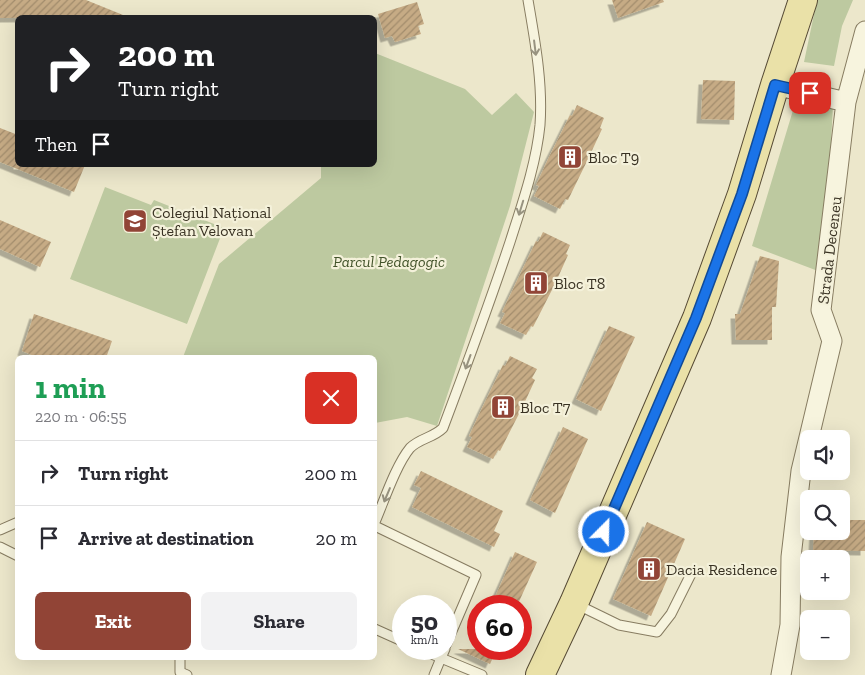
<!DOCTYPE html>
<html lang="en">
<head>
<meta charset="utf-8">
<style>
  body { margin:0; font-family:"Zilla Slab",serif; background:#f2f2f3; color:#2b2b33; height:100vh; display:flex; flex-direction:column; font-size:19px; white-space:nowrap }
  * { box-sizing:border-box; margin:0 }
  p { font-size:16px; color:#7c7c81 }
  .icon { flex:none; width:28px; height:28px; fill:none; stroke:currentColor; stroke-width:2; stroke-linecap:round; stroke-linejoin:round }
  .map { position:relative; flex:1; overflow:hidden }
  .side { position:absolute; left:15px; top:355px; width:362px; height:305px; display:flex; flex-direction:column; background:#fff; border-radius:8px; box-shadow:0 5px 20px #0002 }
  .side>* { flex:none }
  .top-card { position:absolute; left:15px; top:15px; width:362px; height:152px; border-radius:8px; box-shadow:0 5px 20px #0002; background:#202124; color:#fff; overflow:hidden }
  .buttons { position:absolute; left:800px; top:430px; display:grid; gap:10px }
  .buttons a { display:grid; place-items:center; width:50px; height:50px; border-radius:8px; background:#fff; box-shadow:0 5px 20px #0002; font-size:25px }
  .speed { position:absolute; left:392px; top:595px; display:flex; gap:10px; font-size:25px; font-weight:700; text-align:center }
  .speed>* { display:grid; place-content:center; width:65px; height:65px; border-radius:50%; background:#fff; box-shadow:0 5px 20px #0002; line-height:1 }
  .speed small { font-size:12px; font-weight:400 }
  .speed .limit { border:8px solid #d22; background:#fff; color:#111 }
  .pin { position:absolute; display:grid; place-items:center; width:42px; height:42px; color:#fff; margin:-21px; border-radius:10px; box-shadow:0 2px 8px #0006 }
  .me { position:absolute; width:55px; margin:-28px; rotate:23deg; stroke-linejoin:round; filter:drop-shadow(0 0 4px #0008) }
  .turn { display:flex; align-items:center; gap:18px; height:105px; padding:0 20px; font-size:22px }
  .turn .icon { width:65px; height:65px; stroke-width:2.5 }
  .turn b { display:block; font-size:35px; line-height:42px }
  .then { display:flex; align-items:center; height:48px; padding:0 20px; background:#0003; gap:10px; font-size:19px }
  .round { display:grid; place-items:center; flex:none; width:52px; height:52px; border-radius:8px; background:#f2f2f3 }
  .summary { display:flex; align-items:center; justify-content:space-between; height:85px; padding:0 20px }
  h1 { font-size:30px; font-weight:700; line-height:38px; color:#1e9e55 }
  .primary-button { display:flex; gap:10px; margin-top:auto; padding:10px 20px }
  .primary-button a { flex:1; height:58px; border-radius:8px; background:#914436; color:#fff; font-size:20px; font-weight:700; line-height:58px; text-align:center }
  .primary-button a+a { background:#f2f2f3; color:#2b2b33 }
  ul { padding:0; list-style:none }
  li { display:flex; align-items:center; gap:15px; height:65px; padding:0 20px; border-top:1px solid #e1e1e2 }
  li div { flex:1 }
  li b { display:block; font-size:19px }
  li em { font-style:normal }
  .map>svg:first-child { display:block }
  .green { fill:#bdc9a0 }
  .building { fill:url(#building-hatch); filter:url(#shadow) }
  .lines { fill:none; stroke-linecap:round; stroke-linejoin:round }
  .service-casing { stroke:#877c61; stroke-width:11 }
  .minor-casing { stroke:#877c61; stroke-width:21 }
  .primary-casing { stroke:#564a34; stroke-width:30 }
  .service { stroke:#f7f4de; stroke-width:9 }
  .minor { stroke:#f7f4de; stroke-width:19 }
  .primary { stroke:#eae1a8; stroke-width:28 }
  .oneway { stroke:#989380 }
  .route-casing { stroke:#114b97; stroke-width:12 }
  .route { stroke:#1a73e8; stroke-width:9 }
  .labels { text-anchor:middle; stroke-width:4.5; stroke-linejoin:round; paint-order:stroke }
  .poi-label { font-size:16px; fill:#393223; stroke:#f4f1da; text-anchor:start }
  .street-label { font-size:16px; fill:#393223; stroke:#f4f1da }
  .park-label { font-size:16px; font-style:italic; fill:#43542b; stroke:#f4f1da }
</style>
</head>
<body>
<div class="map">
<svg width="865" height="675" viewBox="0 0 865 675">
  <defs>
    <pattern id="building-hatch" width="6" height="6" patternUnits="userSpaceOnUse" patternTransform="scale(1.25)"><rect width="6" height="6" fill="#c6ab85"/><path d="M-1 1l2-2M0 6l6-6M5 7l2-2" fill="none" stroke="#a28c6c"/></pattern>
    <filter id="shadow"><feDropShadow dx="-4.5" dy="4.5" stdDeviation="0" flood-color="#0004"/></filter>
  </defs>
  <rect width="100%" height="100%" fill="#ece7cb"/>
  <!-- green -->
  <path class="green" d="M817,0H853L842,26L834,66L804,62Z
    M375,53L465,89L492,115L516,93L534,112L510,206L437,426L407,417L375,423V358L183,357L219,264L321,178V165H375Z
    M797,97L833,106L828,197L818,271L752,246Z
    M105,187L151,205L154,200L224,228L187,324L70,279Z"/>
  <!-- building -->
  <path class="building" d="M0,0H86L128,17L0,18Z
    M612,0H663L664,2L618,18Z
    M417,2L424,24L418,26L421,34L395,42L392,36L385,38L378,14Z
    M703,80L735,81L734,120L701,119Z
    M577,105L604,118L600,128L602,129L589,157L568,200L565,199L560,209L534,196L539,186L536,185L549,157L570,115L572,116Z
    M0,128L18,135V165H85L74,192L0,162Z
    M0,220L51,242L40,267L0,249Z
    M543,232L570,245L566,254L568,255L555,284L533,327L531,326L526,335L500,323L505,313L502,312L536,241L538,242Z
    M760,256L779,261L776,307H772V340H736L735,314H740Z
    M34,314L112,341L106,358H39L22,351Z
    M609,326L635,337L601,411L576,399Z
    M510,356L537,369L532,378L535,380L522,408L500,451L498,450L493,459L467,447L472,437L469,436L482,408L503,365L505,366Z
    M563,427L588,439L555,513L530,500Z
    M421,471L503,511L494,531L500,534L494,547L412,507L421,488L414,485Z
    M841,520H865V551L813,550L814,531H841Z
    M647,522L685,539L651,616L613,599Z
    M515,552L537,562L517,606H491Z
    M458,649H497L490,664Z"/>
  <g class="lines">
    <defs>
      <path id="service" d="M375,522C384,501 396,465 410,448C420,438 433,438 443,428C466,367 489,305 510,242C522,204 536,165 540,125C543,83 535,41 528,0
        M375,526L476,575L446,645
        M0,530L18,522
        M0,547L18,556
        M576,604L619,625L657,632L671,614L691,574
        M375,629L404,642
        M420,649L441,658L434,675
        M445,649L441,658L482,675
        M180,658V672L187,675"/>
      <path id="minor" d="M775,85L846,102
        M781,675L790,625L791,557L801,471L832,341L821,310L846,102L865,31"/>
      <path id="primary" d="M540,675L574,603L697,318L742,194L775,85L803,0"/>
    </defs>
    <!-- service casing -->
    <use href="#service" class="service-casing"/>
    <!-- minor casing -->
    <use href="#minor" class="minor-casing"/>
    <!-- primary casing -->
    <use href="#primary" class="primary-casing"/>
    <!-- service -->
    <use href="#service" class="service"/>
    <!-- minor -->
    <use href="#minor" class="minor"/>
    <!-- primary -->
    <use href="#primary" class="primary"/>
  </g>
  <!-- one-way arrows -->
  <defs><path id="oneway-shaft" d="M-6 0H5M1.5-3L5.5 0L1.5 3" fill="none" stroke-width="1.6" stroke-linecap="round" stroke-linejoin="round" transform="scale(1.25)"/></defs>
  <g class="oneway">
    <use href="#oneway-shaft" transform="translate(535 48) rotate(83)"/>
    <use href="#oneway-shaft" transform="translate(521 208) rotate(107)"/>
    <use href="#oneway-shaft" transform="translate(468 362) rotate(110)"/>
    <use href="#oneway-shaft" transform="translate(387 495) rotate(113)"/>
  </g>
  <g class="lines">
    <defs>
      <path id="route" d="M604,532L696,318L742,194L775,85L810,93"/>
    </defs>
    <!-- route casing -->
    <use href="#route" class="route-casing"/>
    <!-- route -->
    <use href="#route" class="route"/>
  </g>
  <!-- icons -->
  <defs>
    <symbol id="building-square" viewBox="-11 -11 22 22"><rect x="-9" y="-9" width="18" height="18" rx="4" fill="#914436" stroke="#f4f1da"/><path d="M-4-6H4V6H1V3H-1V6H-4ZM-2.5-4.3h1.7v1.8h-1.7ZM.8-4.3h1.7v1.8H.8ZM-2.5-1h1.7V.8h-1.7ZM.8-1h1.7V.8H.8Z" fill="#fff"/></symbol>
    <symbol id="school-square" viewBox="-11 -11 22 22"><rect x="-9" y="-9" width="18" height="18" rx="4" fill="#914436" stroke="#f4f1da"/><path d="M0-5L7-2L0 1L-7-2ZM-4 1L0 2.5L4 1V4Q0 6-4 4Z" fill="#fff"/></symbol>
  </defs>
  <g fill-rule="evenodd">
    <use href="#building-square" x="556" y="143" width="28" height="28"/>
    <use href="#school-square" x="121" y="207" width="28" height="28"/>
    <use href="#building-square" x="522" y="269" width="28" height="28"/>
    <use href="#building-square" x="489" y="393" width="28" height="28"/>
    <use href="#building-square" x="635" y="555" width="28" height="28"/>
  </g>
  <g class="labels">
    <!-- poi labels -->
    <g class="poi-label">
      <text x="588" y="163">Bloc T9</text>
      <text x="152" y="218">Colegiul Național<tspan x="152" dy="18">Ștefan Velovan</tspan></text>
      <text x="554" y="289">Bloc T8</text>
      <text x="520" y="413">Bloc T7</text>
      <text x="666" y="575">Dacia Residence</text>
    </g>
    <!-- street labels -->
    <g class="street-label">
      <text transform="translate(829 250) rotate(-83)" y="6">Strada Deceneu</text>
    </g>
    <!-- park labels -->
    <g class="park-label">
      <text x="389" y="267">Parcul Pedagogic</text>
    </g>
  </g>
</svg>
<div class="buttons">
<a><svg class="icon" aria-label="sound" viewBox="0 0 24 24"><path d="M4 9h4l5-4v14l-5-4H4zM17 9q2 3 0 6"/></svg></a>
<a><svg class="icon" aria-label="search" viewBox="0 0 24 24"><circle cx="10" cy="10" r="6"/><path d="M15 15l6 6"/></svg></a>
<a>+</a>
<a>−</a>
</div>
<div class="speed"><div>50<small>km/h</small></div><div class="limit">60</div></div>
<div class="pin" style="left:810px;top:93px;background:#d93025"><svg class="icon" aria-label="arrive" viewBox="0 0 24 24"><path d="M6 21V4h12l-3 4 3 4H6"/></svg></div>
<svg class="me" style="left:604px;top:532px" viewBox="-20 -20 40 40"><circle r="17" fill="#1a73e8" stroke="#fff" stroke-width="3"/><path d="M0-11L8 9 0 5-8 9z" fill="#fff"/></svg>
<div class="top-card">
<div class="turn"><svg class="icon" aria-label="right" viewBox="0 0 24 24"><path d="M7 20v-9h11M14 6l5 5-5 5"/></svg><div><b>200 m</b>Turn right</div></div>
<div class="then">Then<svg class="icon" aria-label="arrive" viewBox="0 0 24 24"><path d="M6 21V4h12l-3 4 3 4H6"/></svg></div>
</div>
<section class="side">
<div class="summary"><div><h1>1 min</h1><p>220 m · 06:55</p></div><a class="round" style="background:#d93025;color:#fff"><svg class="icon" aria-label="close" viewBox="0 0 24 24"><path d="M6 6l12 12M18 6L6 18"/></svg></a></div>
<ul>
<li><svg class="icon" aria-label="right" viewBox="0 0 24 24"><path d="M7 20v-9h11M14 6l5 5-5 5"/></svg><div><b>Turn right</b></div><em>200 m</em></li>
<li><svg class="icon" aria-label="arrive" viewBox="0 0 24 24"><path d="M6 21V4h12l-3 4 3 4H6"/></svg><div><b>Arrive at destination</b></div><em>20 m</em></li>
</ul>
<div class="primary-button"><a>Exit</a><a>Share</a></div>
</section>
</div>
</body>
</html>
